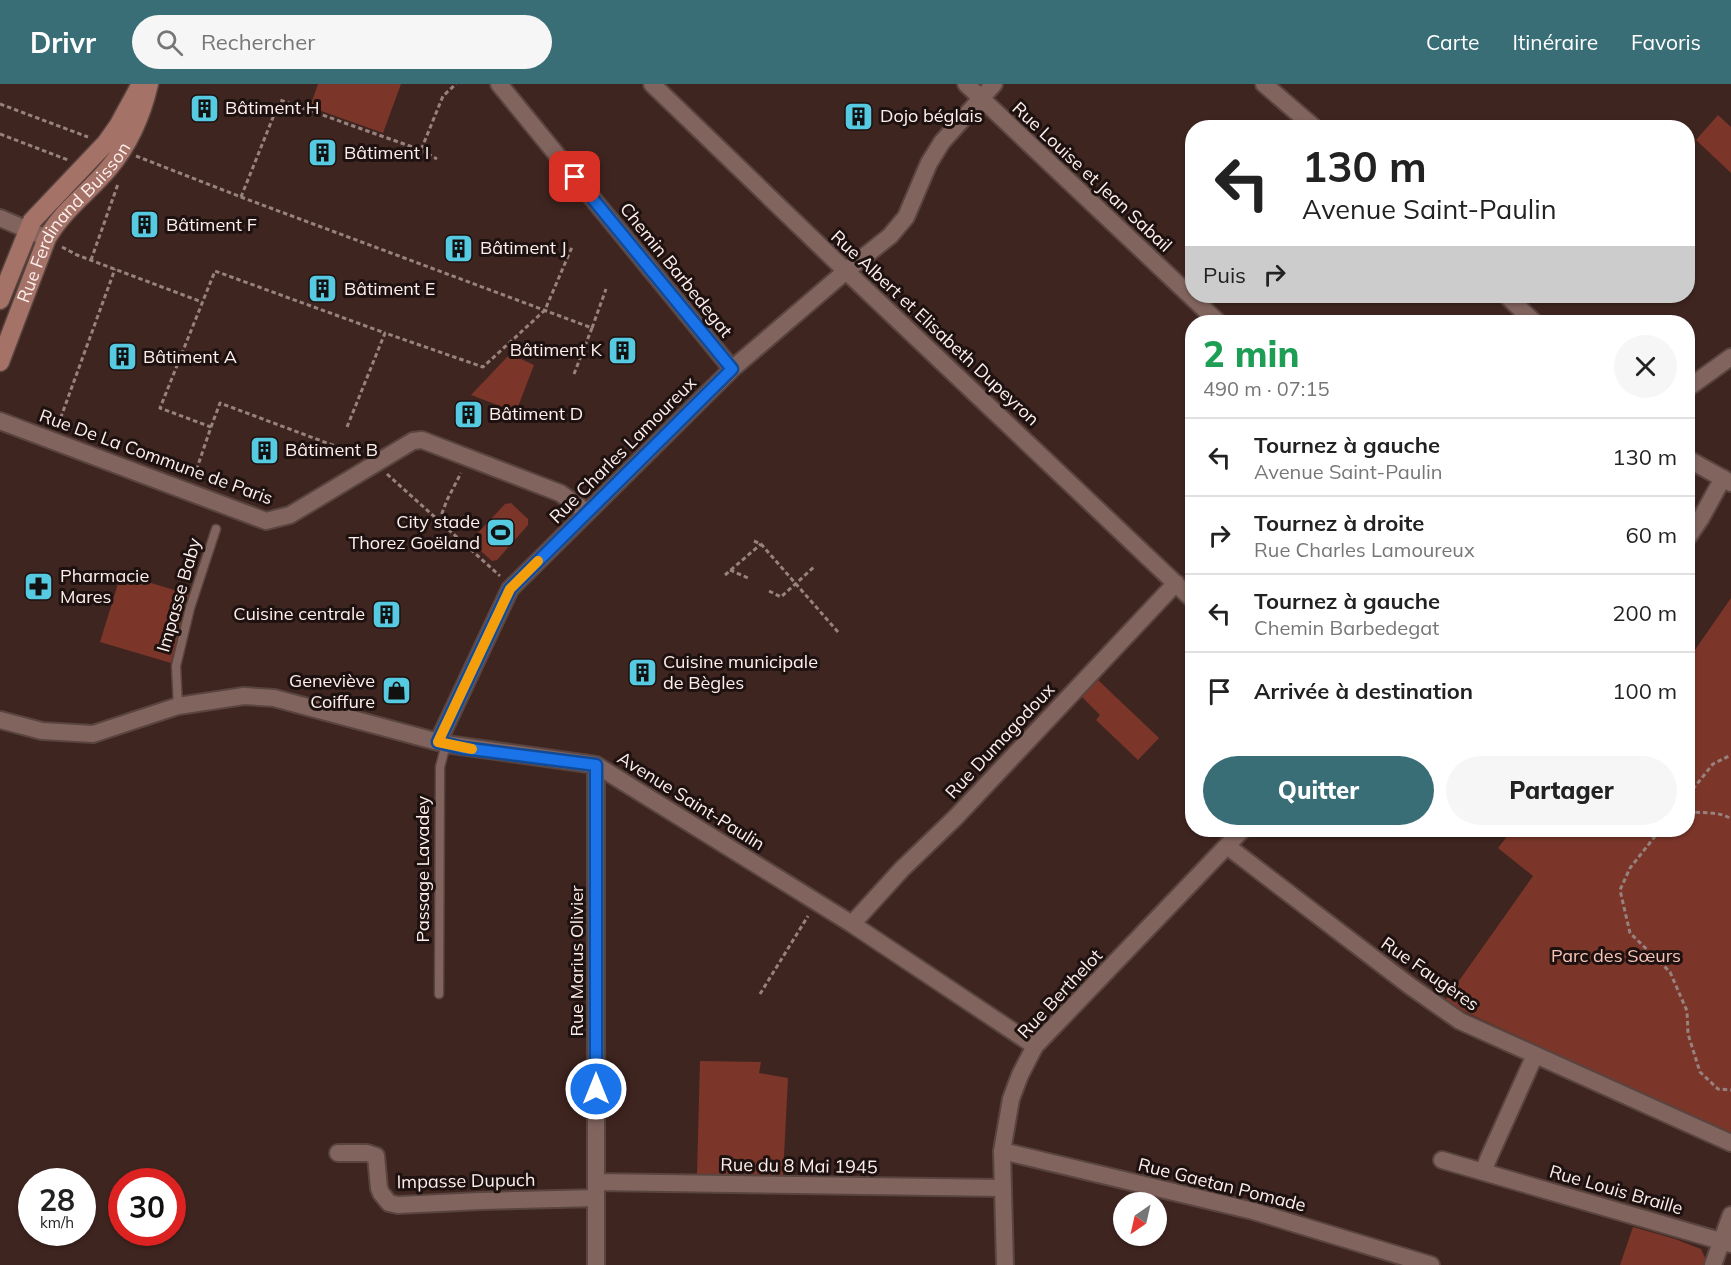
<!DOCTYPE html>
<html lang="fr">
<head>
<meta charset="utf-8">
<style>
  body { margin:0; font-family:Mulish,sans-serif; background:#f6f6f6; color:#222; height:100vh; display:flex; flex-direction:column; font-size:22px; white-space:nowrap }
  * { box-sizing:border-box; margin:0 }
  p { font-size:20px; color:#767676 }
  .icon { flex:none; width:33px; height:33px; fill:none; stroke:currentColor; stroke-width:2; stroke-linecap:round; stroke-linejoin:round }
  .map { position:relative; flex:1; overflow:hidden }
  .details { position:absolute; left:1185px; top:231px; width:510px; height:522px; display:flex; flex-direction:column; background:#fff; border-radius:24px; box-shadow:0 2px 4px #0004 }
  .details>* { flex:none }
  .top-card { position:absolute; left:1185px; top:36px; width:510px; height:183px; border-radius:24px; box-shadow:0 2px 4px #0004; background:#fff; color:#222; overflow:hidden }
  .needle { width:39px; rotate:214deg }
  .controls { position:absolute; left:1113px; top:1108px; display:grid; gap:12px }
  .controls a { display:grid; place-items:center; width:54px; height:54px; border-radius:50%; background:#fff; box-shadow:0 2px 4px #0004; font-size:30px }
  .speed { position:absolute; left:18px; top:1084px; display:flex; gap:12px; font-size:30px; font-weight:700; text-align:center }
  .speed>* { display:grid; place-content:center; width:78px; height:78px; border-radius:50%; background:#fff; box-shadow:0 2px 4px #0004; line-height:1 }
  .speed small { font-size:15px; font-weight:400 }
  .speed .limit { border:9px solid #d22; background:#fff; color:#111 }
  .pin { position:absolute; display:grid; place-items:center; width:51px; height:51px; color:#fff; margin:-26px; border-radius:12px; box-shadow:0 3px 9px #0006 }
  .me { position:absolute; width:66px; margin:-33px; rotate:0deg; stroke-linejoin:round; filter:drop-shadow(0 0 4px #0008) }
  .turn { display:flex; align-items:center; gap:21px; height:126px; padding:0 18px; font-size:27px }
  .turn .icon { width:78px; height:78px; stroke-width:2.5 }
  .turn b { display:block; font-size:42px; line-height:51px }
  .then { display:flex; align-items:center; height:57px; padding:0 18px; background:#0003; gap:12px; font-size:22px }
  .round { display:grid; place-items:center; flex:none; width:63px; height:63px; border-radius:32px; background:#f6f6f6 }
  .overview { display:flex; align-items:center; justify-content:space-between; height:102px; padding:0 18px }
  h1 { font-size:36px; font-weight:800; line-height:45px; color:#1e9e55 }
  .cta { display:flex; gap:12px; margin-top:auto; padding:12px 18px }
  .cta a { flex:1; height:69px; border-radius:36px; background:#396e77; color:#fff; font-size:24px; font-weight:800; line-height:69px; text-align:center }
  .cta a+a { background:#f6f6f6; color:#222 }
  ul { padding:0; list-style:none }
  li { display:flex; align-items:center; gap:18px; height:78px; padding:0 18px; border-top:2px solid #e0e0e0 }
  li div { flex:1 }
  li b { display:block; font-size:22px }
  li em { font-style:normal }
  header { display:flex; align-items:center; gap:36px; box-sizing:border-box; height:84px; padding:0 30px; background:#396e77; color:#fff }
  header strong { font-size:28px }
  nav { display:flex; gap:33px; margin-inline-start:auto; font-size:21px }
  .search { width:420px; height:54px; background:#f6f6f6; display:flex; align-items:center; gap:15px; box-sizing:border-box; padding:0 21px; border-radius:33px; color:#767676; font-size:22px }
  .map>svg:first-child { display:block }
  .green { fill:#7b3629 }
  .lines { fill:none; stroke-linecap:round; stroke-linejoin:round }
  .lane-casing { stroke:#59443f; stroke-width:11 }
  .street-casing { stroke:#59443f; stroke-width:20 }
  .secondary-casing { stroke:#59443f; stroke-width:21 }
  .path { stroke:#97827e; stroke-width:3; stroke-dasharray:4.5 3; stroke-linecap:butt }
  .lane { stroke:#82645e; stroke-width:8 }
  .street { stroke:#82645e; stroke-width:16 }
  .secondary { stroke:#a57268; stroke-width:18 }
  .route-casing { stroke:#114b97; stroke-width:15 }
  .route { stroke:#1a73e8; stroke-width:10 }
  .slow { stroke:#f59e0b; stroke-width:10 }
  .labels { text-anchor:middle; stroke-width:6; stroke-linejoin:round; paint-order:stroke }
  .poi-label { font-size:18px; fill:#feefec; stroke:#1e1210; text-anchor:start }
  .street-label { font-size:18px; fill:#feefec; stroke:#1e1210 }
  .park-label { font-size:18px; fill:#f9c4b8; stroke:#1e1210 }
</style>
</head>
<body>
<header>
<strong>Drivr</strong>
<div class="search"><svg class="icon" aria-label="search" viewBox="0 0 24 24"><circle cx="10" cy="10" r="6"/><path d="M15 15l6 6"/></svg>Rechercher</div>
<nav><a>Carte</a><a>Itinéraire</a><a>Favoris</a></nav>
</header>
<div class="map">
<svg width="1731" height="1181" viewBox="0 0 1731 1181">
  <rect width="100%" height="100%" fill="#3f2520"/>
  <!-- green -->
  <path class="green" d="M318,0H401L383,49L310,23Z
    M1718,31L1731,43V89L1696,56Z
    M510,270L534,281L516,328L471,311Z
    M511,419L528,435V441L497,476L492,477L474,461L473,454L505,420Z
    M121,490L191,511L171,579L100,558Z
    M1731,514V1051L1444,918L1533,792L1498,764L1512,746H1688V576Z
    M1098,596L1159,654L1138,676L1096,636L1100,631L1082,613Z
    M700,977L761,978L759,989L788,994L783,1091L697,1090Z
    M1633,1143L1675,1155L1701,1165L1707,1178L1706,1181H1620Z"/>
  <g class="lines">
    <defs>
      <path id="lane" d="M178,622L176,582L190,524L216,445
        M439,910L440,683L446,660"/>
      <path id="street" d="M499,0L732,285
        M652,0L846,187L1192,515
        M966,0L1218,238
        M1264,0L1315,44
        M0,134L47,154
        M1507,212L1534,238
        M1688,304L1731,273
        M0,337L266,437L290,431L413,357L422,356L560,409L587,428
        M1688,375L1731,399
        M1688,453L1701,434L1723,394
        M0,636L42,647L93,650L178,622L244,612L274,614L446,660L596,681L852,840L1035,962
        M438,658L510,505L732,285L846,187L890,152L906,133L929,79L942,58L994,0
        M1227,762L1410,902L1460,937L1731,1059
        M852,840L902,785L956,733L1176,499
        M1002,1067L1253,1127L1431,1181
        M338,1069H367L376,1072L379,1104L381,1109L389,1119L398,1121L481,1117L596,1114
        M1442,1076L1731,1160
        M1489,1089L1485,1083L1489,1073L1535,971
        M596,1098L1002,1104
        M596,1181V681
        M1005,1181L1002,1067L1011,1015L1020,991L1035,962L1242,746
        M1713,1181L1731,1131"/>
      <g id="secondary">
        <path d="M0,216L32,137L106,59L118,42L141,0"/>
        <path id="s1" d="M0,278L47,154C63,126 89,108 109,84C129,60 142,30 149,0"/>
      </g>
    </defs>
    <!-- lane casing -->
    <use href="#lane" class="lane-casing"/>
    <!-- street casing -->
    <use href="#street" class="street-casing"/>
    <!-- secondary casing -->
    <use href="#secondary" class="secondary-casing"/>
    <!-- path -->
    <path class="path" d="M0,20L88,53
      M0,50L68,76
      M421,66L437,75
      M136,72L241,113L592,244L606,205
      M241,113L280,16L421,66L443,12L456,0
      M62,163L77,171L202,218
      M91,176L118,100
      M574,290L592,244
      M58,341L115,185
      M211,343L220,319L359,371
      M347,343L385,249L483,283L545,226L572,163
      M387,390L500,492
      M194,393L211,343L160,324L215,187L385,249
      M439,437L447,416L461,389
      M754,457L761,460L838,548
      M730,486L748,494
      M725,491L761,460
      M769,507L781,513L814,483
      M1688,711L1713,680L1731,671
      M1688,728C1701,729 1720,727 1731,735
      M1660,746L1630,784L1620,806L1630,849L1670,888L1687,927L1688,950L1700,988L1718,1005L1731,1006
      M760,910L808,832"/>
    <!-- lane -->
    <use href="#lane" class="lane"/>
    <!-- street -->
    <use href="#street" class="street"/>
    <!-- secondary -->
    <use href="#secondary" class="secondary"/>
  </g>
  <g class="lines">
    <defs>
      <path id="route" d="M575,93L732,285L510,505L438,658L463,664L596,681V1005"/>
    </defs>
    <!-- route casing -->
    <use href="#route" class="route-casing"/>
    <!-- route -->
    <use href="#route" class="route"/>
    <!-- slow -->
    <path class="slow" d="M472,665L438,658L510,505L538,477"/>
  </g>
  <!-- icons -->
  <defs>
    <symbol id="building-square" viewBox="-11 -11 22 22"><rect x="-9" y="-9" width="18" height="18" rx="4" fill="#55cae0" stroke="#1e1210"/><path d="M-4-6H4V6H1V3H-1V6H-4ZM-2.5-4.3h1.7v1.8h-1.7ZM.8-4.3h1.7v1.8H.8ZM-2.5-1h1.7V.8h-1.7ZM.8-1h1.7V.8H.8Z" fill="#111"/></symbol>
    <symbol id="stadium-square" viewBox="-11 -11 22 22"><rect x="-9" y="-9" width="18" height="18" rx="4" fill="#55cae0" stroke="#1e1210"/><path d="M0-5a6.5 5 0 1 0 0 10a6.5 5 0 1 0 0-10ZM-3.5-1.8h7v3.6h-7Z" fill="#111"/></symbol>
    <symbol id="pharmacy-square" viewBox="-11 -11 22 22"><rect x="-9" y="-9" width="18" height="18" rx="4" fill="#55cae0" stroke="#1e1210"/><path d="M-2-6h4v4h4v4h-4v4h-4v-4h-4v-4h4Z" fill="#111"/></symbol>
    <symbol id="shop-square" viewBox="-11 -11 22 22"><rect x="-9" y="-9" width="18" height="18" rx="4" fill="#55cae0" stroke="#1e1210"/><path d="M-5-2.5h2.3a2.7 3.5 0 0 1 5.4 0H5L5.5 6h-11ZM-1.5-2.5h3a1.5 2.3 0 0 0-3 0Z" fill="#111"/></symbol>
  </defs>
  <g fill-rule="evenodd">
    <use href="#building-square" x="188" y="8" width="33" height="33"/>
    <use href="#building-square" x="842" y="16" width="33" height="33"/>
    <use href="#building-square" x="306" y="52" width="33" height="33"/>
    <use href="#building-square" x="128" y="124" width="33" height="33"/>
    <use href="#building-square" x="442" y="148" width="33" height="33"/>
    <use href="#building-square" x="306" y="188" width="33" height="33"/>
    <use href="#building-square" x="606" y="250" width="33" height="33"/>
    <use href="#building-square" x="106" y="256" width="33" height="33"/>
    <use href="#building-square" x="452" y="314" width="33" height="33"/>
    <use href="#building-square" x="248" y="350" width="33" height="33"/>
    <use href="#stadium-square" x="484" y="432" width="33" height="33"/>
    <use href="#pharmacy-square" x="22" y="486" width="33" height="33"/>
    <use href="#building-square" x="370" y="514" width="33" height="33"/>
    <use href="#building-square" x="626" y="572" width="33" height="33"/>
    <use href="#shop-square" x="380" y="590" width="33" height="33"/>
  </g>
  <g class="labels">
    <!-- poi labels -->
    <g class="poi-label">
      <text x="225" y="30">Bâtiment H</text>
      <text x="880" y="38">Dojo béglais</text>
      <text x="344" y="75">Bâtiment I</text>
      <text x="166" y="147">Bâtiment F</text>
      <text x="480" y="170">Bâtiment J</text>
      <text x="344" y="211">Bâtiment E</text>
      <text x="602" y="272" text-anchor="end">Bâtiment K</text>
      <text x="143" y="279">Bâtiment A</text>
      <text x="489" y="336">Bâtiment D</text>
      <text x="285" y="372">Bâtiment B</text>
      <text x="480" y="444" text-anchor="end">City stade<tspan x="480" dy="21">Thorez Goëland</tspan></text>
      <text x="60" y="498">Pharmacie<tspan x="60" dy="21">Mares</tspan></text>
      <text x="365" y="536" text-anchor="end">Cuisine centrale</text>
      <text x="663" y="584">Cuisine municipale<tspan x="663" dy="21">de Bègles</tspan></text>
      <text x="375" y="603" text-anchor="end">Geneviève<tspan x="375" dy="21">Coiffure</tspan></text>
    </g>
    <!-- street labels -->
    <g class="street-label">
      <text transform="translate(1092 93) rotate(43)" y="6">Rue Louise et Jean Sabail</text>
      <text dy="6" stroke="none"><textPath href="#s1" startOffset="160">Rue Ferdinand Buisson</textPath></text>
      <text transform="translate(676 186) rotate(51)" y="6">Chemin Barbedegat</text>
      <text transform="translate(935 244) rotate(43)" y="6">Rue Albert et Elisabeth Dupeyron</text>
      <text transform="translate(623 366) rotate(-45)" y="6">Rue Charles Lamoureux</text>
      <text transform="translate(156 373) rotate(20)" y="6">Rue De La Commune de Paris</text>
      <text transform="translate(179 511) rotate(-74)" y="6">Impasse Baby</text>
      <text transform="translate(1000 657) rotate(-47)" y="6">Rue Dumagodoux</text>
      <text transform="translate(691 717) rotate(32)" y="6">Avenue Saint-Paulin</text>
      <text transform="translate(423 785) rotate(-90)" y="6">Passage Lavadey</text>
      <text transform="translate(577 877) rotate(-90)" y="6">Rue Marius Olivier</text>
      <text transform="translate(1430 890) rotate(35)" y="6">Rue Faugères</text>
      <text transform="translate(1060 910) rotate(-47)" y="6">Rue Berthelot</text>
      <text transform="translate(799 1082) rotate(1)" y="6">Rue du 8 Mai 1945</text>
      <text transform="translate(466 1097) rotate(-1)" y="6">Impasse Dupuch</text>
      <text transform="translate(1222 1101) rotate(14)" y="6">Rue Gaetan Pomade</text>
      <text transform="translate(1616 1106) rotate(16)" y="6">Rue Louis Braille</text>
    </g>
    <!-- park labels -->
    <g class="park-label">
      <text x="1616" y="878">Parc des Sœurs</text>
    </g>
  </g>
</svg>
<div class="controls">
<a><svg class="needle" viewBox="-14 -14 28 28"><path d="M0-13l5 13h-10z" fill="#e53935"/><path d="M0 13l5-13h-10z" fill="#767676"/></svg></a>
</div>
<div class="speed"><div>28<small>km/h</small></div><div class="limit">30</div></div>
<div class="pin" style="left:575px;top:93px;background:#d93025"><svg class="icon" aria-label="arrive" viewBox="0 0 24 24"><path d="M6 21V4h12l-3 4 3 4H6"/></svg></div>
<svg class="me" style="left:596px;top:1005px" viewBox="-20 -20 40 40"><circle r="17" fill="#1a73e8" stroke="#fff" stroke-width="3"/><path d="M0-11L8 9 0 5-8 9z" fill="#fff"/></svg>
<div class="top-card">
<div class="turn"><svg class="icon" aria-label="left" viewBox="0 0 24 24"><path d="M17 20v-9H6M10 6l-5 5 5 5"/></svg><div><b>130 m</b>Avenue Saint-Paulin</div></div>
<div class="then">Puis<svg class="icon" aria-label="right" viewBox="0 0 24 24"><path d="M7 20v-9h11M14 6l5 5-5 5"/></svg></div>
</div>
<section class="details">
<div class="overview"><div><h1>2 min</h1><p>490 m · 07:15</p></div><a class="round"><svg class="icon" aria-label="close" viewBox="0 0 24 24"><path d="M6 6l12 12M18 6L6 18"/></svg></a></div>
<ul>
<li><svg class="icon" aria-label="left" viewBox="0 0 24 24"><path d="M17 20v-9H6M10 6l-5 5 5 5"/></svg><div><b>Tournez à gauche</b><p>Avenue Saint-Paulin</p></div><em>130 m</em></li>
<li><svg class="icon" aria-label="right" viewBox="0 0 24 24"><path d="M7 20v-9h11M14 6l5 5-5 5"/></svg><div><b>Tournez à droite</b><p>Rue Charles Lamoureux</p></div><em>60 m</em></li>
<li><svg class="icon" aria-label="left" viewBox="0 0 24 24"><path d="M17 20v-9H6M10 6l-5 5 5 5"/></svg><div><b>Tournez à gauche</b><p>Chemin Barbedegat</p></div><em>200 m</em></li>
<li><svg class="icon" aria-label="arrive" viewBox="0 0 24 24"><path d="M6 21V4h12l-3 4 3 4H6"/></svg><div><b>Arrivée à destination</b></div><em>100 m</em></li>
</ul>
<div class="cta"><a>Quitter</a><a>Partager</a></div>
</section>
</div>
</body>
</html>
